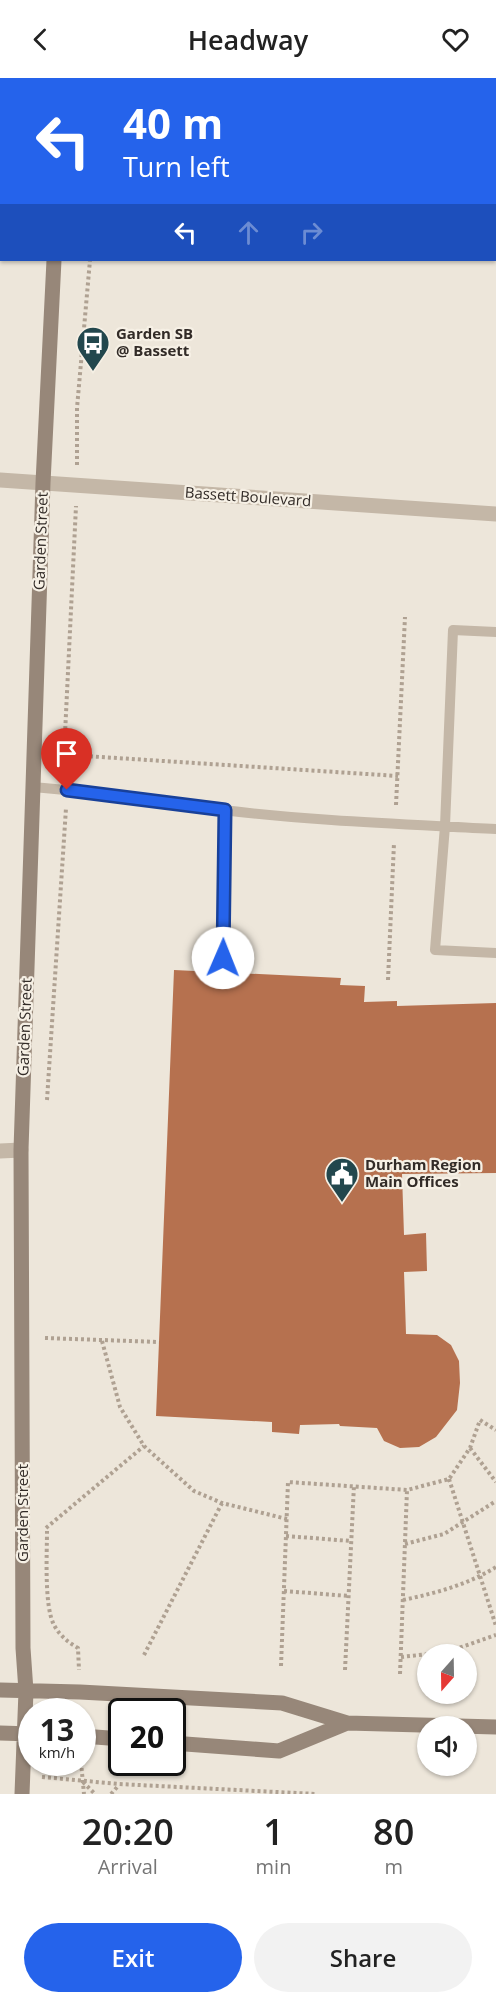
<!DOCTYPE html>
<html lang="en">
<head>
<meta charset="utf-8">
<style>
  body { margin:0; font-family:"Open Sans",sans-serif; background:#f2f2f2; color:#222; height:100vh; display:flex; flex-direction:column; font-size:22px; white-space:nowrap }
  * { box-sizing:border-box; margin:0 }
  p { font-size:20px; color:#767676 }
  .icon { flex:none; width:33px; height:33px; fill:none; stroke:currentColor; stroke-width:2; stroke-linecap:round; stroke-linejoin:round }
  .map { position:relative; height:1716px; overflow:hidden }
  .sheet { display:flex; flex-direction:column; background:#fff; flex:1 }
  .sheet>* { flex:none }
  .guide { position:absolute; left:0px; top:0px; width:496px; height:183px; box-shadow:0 2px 4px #0004; background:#2563eb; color:#fff; overflow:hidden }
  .needle { width:39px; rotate:200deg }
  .fabs { position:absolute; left:417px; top:1566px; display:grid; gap:12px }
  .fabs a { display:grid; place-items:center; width:60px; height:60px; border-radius:50%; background:#fff; box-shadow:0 2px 4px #0004; font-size:30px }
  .speed { position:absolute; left:18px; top:1620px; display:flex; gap:12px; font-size:30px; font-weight:700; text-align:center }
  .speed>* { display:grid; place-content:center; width:78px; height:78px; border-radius:50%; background:#fff; box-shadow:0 2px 4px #0004; line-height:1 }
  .speed small { font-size:15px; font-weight:400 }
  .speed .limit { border:3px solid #111; border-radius:9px; background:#fff; color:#111 }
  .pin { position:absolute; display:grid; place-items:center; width:51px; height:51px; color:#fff; margin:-62px -26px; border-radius:50% 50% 50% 0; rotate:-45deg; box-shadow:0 0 6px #0007 }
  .pin .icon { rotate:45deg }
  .me { position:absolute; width:66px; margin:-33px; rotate:1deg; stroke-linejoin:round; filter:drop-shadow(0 0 4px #0008) }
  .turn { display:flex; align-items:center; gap:21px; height:126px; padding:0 24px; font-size:27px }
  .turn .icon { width:78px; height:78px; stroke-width:2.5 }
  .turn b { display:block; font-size:42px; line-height:51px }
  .lanes { display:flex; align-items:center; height:57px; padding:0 24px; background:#0003; justify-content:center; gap:30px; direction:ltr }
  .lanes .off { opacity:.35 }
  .eta { display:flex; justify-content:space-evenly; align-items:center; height:102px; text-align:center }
  .eta b { font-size:36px; font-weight:600; line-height:42px }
  .button { display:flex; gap:12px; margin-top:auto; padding:12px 24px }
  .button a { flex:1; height:69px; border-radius:36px; background:#2563eb; color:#fff; font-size:24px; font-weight:600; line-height:69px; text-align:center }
  .button a+a { background:#f2f2f2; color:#222 }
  header { display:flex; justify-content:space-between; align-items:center; height:78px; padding:0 24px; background:#fff; font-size:27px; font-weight:600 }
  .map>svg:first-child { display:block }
  .building { fill:#b6714f }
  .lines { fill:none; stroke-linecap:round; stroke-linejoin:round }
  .path { stroke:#afa192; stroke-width:4; stroke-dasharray:3 3; stroke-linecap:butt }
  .lane { stroke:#c4b7a7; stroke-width:10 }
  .street { stroke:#c4b7a7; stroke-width:15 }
  .secondary { stroke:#978779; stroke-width:15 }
  .route-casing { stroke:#184099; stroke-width:15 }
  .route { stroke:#2563eb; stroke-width:10 }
  .labels { text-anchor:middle; stroke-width:4.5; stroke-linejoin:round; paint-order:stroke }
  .poi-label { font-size:15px; font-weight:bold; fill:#322b27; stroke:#f6f0e5; text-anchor:start }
  .street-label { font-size:15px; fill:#322b27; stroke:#f6f0e5 }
</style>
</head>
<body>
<header><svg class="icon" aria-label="back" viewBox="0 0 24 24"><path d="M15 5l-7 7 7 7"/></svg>Headway<svg class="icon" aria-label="heart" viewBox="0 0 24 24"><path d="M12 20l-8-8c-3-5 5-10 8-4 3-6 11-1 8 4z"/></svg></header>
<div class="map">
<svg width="496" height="1716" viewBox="0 0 496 1716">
  <rect width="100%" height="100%" fill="#ede6da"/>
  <!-- building -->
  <path class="building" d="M174,892L341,900L340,907L365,908L364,924L397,923V928L496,925V1095L402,1096L404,1157L426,1155L427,1193L404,1194L406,1256L437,1257L451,1267L459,1283L460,1305L457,1332L436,1359L419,1369L400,1370L384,1363L377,1350L340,1348L339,1346L300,1347L299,1356L272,1354V1344L156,1338Z"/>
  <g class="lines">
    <!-- path -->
    <path class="path" d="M105,2V0
      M77,387V330L90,182
      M54,676L398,698
      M66,693L64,677L76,428
      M396,727L405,539
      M388,902L394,765
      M47,1022L66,730
      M45,1260L159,1264
      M102,1263L120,1329L144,1368L194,1413L222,1425L287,1441
      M470,1370L496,1404
      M449,1401L496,1548
      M46,1450L144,1368
      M47,1453C47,1476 44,1528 54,1547C60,1558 68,1564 78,1570L79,1592
      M286,1458L351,1463
      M405,1466L444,1456L496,1423
      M284,1513L349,1518
      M403,1522C436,1515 467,1507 496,1489
      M144,1577L222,1425
      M401,1579L447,1574L496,1557
      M281,1588L288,1404L407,1412L449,1401L470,1370L480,1342L496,1352
      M345,1592L354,1407
      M400,1596L407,1412
      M81,1684L84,1716
      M42,1699L119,1706L316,1716
      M83,1704L95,1716
      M111,1716L119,1707"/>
    <!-- lane -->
    <path class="lane" d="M496,554L453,552L445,748L435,872L496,875
      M32,709C96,714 159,724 223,732C313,743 405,746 496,751
      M223,880L225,732"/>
    <!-- street -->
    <path class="street" d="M156,0V2
      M495,87H496
      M0,402L496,436
      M0,1073L21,1072"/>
    <!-- secondary -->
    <path class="secondary" d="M63,2V0
      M0,1612L80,1614L282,1625L347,1645L496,1649
      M0,1655L32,1656
      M82,1658L122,1661
      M172,1665L279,1673L347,1645
      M22,1716L26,1613L23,1570L21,1072L43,405L54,182"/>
  </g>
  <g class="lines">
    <defs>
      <path id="route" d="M67,712L225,732L223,880"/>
    </defs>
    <!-- route casing -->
    <use href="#route" class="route-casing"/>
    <!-- route -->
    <use href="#route" class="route"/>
  </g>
  <!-- icons -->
  <defs>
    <symbol id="bus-pin" viewBox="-11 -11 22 30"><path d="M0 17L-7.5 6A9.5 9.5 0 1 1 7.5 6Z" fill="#22474d" stroke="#f6f0e5"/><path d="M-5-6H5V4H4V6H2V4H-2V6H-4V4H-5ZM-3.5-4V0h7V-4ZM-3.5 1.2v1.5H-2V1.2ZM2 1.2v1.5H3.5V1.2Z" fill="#fff"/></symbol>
    <symbol id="civic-pin" viewBox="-11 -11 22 30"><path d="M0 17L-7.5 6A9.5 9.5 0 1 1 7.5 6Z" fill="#22474d" stroke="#f6f0e5"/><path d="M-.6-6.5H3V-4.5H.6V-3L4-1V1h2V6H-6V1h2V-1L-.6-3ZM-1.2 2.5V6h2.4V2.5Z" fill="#fff"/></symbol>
  </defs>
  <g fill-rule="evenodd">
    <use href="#bus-pin" x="74" y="246" width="38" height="52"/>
    <use href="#civic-pin" x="323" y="1077" width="38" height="52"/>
  </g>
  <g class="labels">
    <!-- poi labels -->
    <g class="poi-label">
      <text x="116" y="261">Garden SB<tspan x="116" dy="17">@ Bassett</tspan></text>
      <text x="365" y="1092">Durham Region<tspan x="365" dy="17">Main Offices</tspan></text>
    </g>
    <!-- street labels -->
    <g class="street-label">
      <text transform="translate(248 419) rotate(4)" y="5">Bassett Boulevard</text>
      <text transform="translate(41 463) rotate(-88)" y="5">Garden Street</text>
      <text transform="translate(25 949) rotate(-88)" y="5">Garden Street</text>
      <text transform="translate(23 1435) rotate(-90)" y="5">Garden Street</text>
    </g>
  </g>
</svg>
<div class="fabs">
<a><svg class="needle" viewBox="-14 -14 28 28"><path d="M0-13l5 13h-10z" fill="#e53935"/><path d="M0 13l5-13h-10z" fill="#767676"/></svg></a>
<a><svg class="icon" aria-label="sound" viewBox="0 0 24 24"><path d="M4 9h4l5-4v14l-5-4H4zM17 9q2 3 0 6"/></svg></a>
</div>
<div class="speed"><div>13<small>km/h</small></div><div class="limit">20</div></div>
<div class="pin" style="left:67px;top:712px;background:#d93025"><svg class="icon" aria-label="arrive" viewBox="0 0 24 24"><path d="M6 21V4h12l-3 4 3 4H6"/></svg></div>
<svg class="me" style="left:223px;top:880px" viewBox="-20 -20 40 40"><circle r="19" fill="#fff"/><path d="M0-13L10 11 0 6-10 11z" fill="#2563eb"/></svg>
<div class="guide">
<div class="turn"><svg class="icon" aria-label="left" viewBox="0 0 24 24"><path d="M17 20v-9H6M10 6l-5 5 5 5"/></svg><div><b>40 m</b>Turn left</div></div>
<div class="lanes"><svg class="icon" aria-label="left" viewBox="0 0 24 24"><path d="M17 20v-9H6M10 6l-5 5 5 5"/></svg><svg class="icon off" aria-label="ahead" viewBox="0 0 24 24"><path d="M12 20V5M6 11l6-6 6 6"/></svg><svg class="icon off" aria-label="right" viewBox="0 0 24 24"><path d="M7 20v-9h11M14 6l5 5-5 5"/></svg></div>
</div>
</div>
<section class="sheet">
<div class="eta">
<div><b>20:20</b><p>Arrival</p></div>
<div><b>1</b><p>min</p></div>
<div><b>80</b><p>m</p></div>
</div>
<div class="button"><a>Exit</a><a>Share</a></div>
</section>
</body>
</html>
